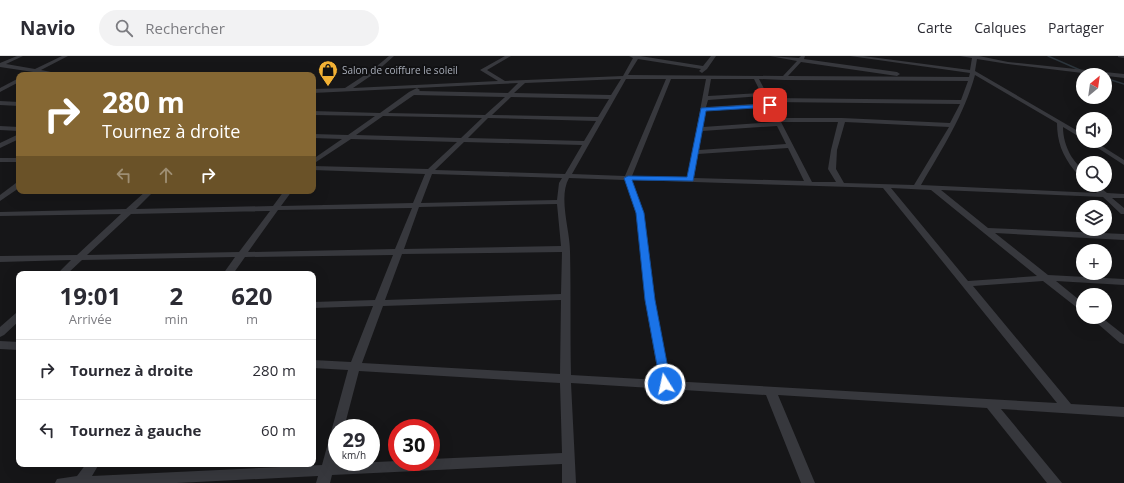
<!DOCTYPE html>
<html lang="fr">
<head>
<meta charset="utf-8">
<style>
  body { margin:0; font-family:"Open Sans",sans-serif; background:#f2f2f3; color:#2b2b33; height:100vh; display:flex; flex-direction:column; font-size:15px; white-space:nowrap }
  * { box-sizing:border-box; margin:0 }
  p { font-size:13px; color:#7c7c81 }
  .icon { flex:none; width:22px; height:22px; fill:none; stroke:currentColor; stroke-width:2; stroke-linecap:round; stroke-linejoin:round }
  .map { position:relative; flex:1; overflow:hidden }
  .side { position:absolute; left:16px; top:215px; width:300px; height:196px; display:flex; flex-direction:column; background:#fff; border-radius:8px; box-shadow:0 4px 16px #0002 }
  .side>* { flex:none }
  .hud { position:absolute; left:16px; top:16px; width:300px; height:122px; border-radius:8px; box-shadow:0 4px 16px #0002; background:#856733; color:#fff; overflow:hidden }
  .needle { width:26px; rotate:29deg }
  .controls { position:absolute; left:1076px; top:12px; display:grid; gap:8px }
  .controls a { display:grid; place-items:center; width:36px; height:36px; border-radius:50%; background:#fff; box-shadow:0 4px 16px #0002; font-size:20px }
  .speed { position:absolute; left:328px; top:363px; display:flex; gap:8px; font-size:20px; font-weight:700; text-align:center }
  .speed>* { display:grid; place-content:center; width:52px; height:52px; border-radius:50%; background:#fff; box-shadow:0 4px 16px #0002; line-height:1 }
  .speed small { font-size:10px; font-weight:400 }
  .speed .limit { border:6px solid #d22; background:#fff; color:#111 }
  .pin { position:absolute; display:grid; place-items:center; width:34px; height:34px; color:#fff; margin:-17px; border-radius:8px; box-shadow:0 2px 6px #0006 }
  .me { position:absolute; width:44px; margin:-22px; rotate:350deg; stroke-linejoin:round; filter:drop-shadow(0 0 3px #0008) }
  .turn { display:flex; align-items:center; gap:14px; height:84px; padding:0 20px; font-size:18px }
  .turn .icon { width:52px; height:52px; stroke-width:2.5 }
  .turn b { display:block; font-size:28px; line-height:34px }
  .lanes { display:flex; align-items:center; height:38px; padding:0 20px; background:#0003; justify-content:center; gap:20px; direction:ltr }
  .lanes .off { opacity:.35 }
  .eta { display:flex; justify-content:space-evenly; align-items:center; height:68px; text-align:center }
  .eta b { font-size:24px; font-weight:700; line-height:28px }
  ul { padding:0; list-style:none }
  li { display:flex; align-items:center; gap:12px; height:60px; padding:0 20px; border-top:1px solid #e1e1e2 }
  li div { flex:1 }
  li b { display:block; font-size:15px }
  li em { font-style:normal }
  header { display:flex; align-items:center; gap:24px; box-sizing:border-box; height:56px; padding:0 20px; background:#fff; border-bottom:1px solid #e1e1e2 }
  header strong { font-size:19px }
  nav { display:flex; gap:22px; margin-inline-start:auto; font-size:14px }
  .search { width:280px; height:36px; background:#f2f2f3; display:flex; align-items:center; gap:10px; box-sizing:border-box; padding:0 14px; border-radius:22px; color:#7c7c81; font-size:15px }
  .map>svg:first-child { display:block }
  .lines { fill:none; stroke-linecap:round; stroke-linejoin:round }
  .stream { stroke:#2c353c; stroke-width:1.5 }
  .street { fill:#37383d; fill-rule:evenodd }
  .route { fill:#1a73e8; stroke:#114b97 }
  .labels { text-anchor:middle; stroke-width:4; stroke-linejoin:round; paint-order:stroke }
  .far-poi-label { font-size:10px; fill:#a8adb8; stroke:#111113; text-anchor:start }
</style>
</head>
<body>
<header>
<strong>Navio</strong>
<div class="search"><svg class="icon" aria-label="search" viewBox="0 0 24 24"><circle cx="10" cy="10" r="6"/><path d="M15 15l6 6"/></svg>Rechercher</div>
<nav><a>Carte</a><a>Calques</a><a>Partager</a></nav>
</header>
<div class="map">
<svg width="1124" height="427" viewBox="0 0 1124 427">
  <rect width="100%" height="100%" fill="#161618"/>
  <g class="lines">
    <!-- stream -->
    <path class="stream" d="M1048,0L1080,14
      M1105,22L1124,28"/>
    <!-- street -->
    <path class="street" d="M17,0H23L6,8L35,13L62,0H68L41,14L66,19H53L0,11V7Z
      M389,0H394L375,17L353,32L498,25L480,14L505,0H511L487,14L505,25L623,20L633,2L629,0H640L703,10L711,0H716L707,13L702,17L699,15L701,13L638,3L628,19L783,20L797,5L770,0L799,2L801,0H805L804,3L897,16L900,18L897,20L801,6L788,20L969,21L970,17L850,0H863L970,14L972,2L960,0H979L1008,6L1124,18V22L1008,8L977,3L975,15L1083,78V83L1063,71C1063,81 1066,91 1071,100C1076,108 1083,112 1083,122C1079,121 1077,117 1074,114C1062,99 1057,85 1057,67L975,19C964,59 942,93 921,129L1097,137L1089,129H1097L1107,137L1124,138V142H1112L1124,152V158H1121L1103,141L941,134L988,172L1124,178V184L995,177L1048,219L1124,223V229L1056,225L1083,247V255L1080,254L1043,225L973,230L1071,348L1124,351V361L1001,353L1062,427H1047L987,352L778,339L815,427H801L766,339L571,327L576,427H562V408L332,419L330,427H316L318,420L177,427H55L57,423L77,420L86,408H99L92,420L322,409L348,314L313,312V304L351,306L373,250L313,252V246L375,244L393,199L245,201L233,218H223L235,201L82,204L67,218H57L71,204L0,206V200L77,199L121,158L0,160V156L126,153L146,135H154L136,153L273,150L284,135H292L281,150L413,147L425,118L313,114V110L428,113L457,86L351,83L313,108V103L342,83L313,82V78L348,79L375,60L313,59V55L380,57L409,36L417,32L420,34L419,35L508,37L518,27L313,37V33L345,32L371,15ZM621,23L611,39L514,37L525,27ZM626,23H666L625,120L572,118ZM671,23H706L687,122L632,120ZM711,23H754L761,37L708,40ZM759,23L784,24L968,25L961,44L769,42ZM414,39L505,41L485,59L388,57ZM762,40L766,47L706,51L708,44ZM511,41L609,43L598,61L492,59ZM771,46L960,48L950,67L842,62H779ZM768,51L775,66L703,71L706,55ZM383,60L482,62L461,82L356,79ZM488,62L596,65L584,85L468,82ZM781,66H838L831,94L828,113L836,126H812ZM845,66L949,71L914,129L844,127L836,113L837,94ZM777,70L786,88L699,94L702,75ZM464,86L582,89L565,118L435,114ZM788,92L804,125L694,122L698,98ZM432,118L562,122L559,127L557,144L421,147ZM569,122L625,124L636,157L645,244L659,324L571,319C570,277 571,237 570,195C570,174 558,141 569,122ZM632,124L883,132L1057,347L670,325L655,244L644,157ZM891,132L931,134L1037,220L968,225ZM557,148L561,190L404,193L419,151ZM412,152L395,193L248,196L278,154ZM270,155L239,196L87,199L131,158ZM562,196L561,238L385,244L402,198ZM561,244L560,318L362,307L383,250ZM359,315L560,327L562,397L431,403V406L397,405L335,408L337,400V372H344Z
      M1118,0H1124V2L1118,1Z
      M19,22V26L0,36V32Z
      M0,45L19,46V50L0,49Z
      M0,70L19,71V75L0,74Z
      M19,78V83L0,92V87Z
      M1087,85H1094L1124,104V109Z
      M0,102H19V106H0Z
      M16,127H19V132L0,145V139Z
      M19,256V265L4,279L0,281V271L16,257Z
      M1090,261H1101L1124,279V288L1120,287Z
      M0,285L19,286V294L0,293Z"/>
  </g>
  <!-- route -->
  <path class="route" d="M770,48H772V51L706,55L693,125L632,124L644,157L655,244L671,328L669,331L665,332L661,331L645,244L636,157L624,122L628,120L687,121L701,52Z"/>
  <!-- icons -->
  <defs>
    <symbol id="shop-pin" viewBox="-11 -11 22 30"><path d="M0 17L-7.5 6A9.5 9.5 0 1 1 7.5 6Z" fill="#f2b134" stroke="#111113"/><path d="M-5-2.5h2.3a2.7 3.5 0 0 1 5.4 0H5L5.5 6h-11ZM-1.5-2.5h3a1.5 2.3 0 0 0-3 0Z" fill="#111"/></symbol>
  </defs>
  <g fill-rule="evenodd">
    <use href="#shop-pin" x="317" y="3" width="22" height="30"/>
  </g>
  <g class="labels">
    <!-- far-poi labels -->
    <g class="far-poi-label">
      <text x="342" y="18">Salon de coiffure le soleil</text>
    </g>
  </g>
</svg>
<div class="controls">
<a><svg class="needle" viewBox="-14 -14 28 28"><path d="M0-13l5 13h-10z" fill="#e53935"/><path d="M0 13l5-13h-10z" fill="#7c7c81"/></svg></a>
<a><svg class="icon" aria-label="sound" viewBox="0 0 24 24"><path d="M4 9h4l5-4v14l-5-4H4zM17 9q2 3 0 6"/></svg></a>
<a><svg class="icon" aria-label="search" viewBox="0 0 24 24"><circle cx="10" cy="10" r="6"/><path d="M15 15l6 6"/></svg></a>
<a><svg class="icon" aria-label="layers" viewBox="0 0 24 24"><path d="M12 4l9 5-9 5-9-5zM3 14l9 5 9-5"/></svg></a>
<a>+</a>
<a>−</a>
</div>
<div class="speed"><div>29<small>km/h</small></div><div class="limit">30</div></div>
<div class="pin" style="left:770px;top:49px;background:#d93025"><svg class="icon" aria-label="arrive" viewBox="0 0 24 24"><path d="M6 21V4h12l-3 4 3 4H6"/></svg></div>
<svg class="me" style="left:665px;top:328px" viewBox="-20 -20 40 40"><circle r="17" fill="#1a73e8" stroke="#fff" stroke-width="3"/><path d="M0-11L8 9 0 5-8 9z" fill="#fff"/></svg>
<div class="hud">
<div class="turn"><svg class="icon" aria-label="right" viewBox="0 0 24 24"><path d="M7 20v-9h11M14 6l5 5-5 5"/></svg><div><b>280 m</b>Tournez à droite</div></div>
<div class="lanes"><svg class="icon off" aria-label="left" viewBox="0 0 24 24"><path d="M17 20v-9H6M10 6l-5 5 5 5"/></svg><svg class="icon off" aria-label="ahead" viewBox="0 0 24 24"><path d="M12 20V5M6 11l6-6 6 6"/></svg><svg class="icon" aria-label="right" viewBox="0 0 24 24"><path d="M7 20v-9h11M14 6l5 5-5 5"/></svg></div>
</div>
<section class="side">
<div class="eta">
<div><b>19:01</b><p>Arrivée</p></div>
<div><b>2</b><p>min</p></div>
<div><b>620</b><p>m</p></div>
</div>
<ul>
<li><svg class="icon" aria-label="right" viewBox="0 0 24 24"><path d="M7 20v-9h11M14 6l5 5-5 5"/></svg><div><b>Tournez à droite</b></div><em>280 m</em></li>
<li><svg class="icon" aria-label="left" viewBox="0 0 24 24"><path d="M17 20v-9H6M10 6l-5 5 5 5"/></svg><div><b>Tournez à gauche</b></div><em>60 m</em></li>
</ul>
</section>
</div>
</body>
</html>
